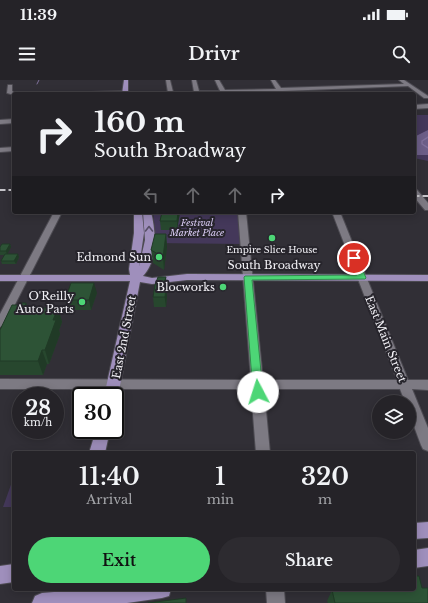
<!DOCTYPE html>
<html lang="en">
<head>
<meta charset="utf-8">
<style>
  body { margin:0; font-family:"Libre Baskerville",serif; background:#2d2b30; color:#f1f3f6; height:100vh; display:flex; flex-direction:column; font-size:15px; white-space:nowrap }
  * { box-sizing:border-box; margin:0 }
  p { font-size:13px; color:#a3a4a8 }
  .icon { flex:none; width:22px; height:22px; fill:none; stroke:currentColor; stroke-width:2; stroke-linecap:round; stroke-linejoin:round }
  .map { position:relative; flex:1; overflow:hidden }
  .side { position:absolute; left:12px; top:371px; width:404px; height:140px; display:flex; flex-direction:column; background:#252328; border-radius:4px; box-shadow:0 2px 10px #0003,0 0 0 1px #424045 }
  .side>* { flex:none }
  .guide { position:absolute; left:12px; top:12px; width:404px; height:122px; border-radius:4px; box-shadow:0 2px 10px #0003,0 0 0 1px #424045; background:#252328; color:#f1f3f6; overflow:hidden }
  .fabs { position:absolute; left:372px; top:315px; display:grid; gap:8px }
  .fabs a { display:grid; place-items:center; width:44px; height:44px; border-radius:50%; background:#252328; box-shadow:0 2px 10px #0003,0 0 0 1px #424045; font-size:20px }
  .speed { position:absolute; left:12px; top:307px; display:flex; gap:8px; font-size:20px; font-weight:700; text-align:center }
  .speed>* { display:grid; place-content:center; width:52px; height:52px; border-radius:50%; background:#252328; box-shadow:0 2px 10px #0003,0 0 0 1px #424045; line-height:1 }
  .speed small { font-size:10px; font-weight:400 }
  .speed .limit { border:2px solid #111; border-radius:6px; background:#fff; color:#111 }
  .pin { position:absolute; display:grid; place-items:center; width:34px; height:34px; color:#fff; margin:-17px; border:2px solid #fff; border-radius:50%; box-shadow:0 1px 4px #0007 }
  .me { position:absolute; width:44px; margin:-22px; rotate:355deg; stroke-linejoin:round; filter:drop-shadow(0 0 3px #0008) }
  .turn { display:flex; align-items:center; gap:14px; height:84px; padding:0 16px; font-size:18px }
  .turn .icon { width:52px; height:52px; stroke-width:2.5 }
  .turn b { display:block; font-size:28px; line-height:34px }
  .lanes { display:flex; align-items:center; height:38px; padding:0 16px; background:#0003; justify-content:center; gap:20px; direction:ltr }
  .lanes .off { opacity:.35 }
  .eta { display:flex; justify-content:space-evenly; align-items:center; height:68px; text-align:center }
  .eta b { font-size:24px; font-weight:600; line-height:28px }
  .cta { display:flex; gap:8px; margin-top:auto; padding:8px 16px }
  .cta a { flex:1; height:46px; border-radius:24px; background:#4dd676; color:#111; font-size:16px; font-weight:600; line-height:46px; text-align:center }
  .cta a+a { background:#2d2b30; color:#f1f3f6 }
  .status { display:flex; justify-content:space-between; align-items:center; height:28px; padding:0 20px; background:#252328; direction:ltr }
  .status svg { height:11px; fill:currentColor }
  header { display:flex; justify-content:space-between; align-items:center; height:52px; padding:0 16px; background:#252328; font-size:18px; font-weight:600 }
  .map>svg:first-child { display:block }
  .green { fill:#44385a }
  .forest { fill:#6c5e87 }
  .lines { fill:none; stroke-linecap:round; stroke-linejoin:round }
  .stream-far1 { stroke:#7f709b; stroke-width:1 }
  .stream { stroke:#7f709b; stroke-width:1.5 }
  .minor-casing { stroke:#4d4b52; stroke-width:2 }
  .major-casing { stroke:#4d4b52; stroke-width:2 }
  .minor { fill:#7d7a83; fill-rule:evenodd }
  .major { fill:#9f8fbc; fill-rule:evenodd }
  .rail { stroke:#c6c5ca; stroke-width:2; stroke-dasharray:5.5 3; stroke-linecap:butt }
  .wall { fill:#27472e }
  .shaded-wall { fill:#203a26 }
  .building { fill:#2d5336; stroke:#203a26 }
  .oneway { stroke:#574f66 }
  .route { fill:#4dd676; stroke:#328b4d }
  .poi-dot { fill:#4dd676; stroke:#27252c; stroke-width:1.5 }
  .labels { text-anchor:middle; stroke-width:4; stroke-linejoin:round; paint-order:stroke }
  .far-park-label { font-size:9px; font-style:italic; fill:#dccef7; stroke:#27252c }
  .far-poi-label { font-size:9px; fill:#f2f1f6; stroke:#27252c }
  .poi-label { font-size:11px; fill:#f2f1f6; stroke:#27252c; text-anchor:end }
  .street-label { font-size:11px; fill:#f2f1f6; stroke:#27252c }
</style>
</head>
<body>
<div class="status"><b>11:39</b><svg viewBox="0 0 49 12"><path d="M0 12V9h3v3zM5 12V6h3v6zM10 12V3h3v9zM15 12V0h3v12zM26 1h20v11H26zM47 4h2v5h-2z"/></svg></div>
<header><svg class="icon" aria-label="menu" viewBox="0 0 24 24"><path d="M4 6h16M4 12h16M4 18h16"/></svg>Drivr<svg class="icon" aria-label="search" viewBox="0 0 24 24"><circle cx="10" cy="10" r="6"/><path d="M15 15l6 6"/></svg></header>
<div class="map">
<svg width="428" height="523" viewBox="0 0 428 523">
  <rect width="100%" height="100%" fill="#312f36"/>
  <!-- green -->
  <path class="green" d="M414,35H428V81L414,78Z
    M153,132H239L242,164L153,163L155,150Z
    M13,399L14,427H3Z"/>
  <!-- forest -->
  <path class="forest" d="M428,50V75H414V57Z"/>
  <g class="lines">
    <!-- stream-far1 -->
    <path class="stream-far1" d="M37,4L39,0"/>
    <!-- stream -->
    <path class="stream" d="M428,57L422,61V64L428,68"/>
    <defs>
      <path id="minor" d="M166,0H170L173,12H194L192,0H196L199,11H220L215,0H219L225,10L276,9L271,0H275L281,8L404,4L399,0H404L428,16V18H424L408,6L283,11L284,14H280L278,11L226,14H166L168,13Z
        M8,5H12V11L17,14L14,15L7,13Z
        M127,11L125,13L52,14L54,13Z
        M428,24V28L414,29V25Z
        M14,39V43L0,44V40Z
        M14,67V71L0,72V68Z
        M414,110H417L428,123V130H425L414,117Z
        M54,132H62L5,244L0,247V234Z
        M238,132H246L263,300H397L332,132H340L408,300H428V310L412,309L428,348V371L423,369L421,365L409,333V322H405L400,309H264L270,373H256L251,309H0V299L251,300Z
        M266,509H284L285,523H267Z"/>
      <path id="major" d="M124,0H128V14H122Z
        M134,132H142L144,153L139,187L145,160L143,132H151C156,151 158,181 143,196L152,198L187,194L428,195V201L187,200L152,204L140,202L118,316L115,320V316H104L130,201H0V195H130L129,189L134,153Z
        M96,350H110L105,373H89Z
        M428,442V458L414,459V443Z
        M428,468V486L414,488V470Z
        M14,484V502L0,504V486Z
        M90,509H171L169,516L162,518L127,523H32L35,516L42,513Z"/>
    </defs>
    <!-- minor casing -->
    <use href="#minor" class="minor-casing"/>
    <!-- major casing -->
    <use href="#major" class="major-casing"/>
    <!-- minor -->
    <use href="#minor" class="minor"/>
    <!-- major -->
    <use href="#major" class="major"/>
    <!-- rail -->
    <path class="rail" d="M0,110H14
      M414,116H428"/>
  </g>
  <!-- wall -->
  <path class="wall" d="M162,132H180L177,150H161L160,141Z
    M166,154L167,167L164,190L153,183L151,170Z
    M10,164L11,167L7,174L19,177L16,184H2L1,181L5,175H0V167Z
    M166,197L167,216L166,227H154L153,217Z
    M97,213L91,230H68L65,220Z
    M26,223L28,228H58L62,242L59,250L60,254L49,284H47L43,295H0V250L18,225Z
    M422,508L428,523H328L327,521L332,510Z"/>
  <!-- shaded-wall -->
  <path class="shaded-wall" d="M178,132H180L177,150V141Z
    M166,154L167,167L164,190L163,177Z
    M10,164L11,167L7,175L6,171Z
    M18,174L19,177L16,184L14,181Z
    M166,197L167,216L166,227L163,206Z
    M94,203L97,213L91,230L89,220Z
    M26,223L31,236L24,228Z
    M58,228L62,242L59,250L60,254L49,284L45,270L53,240Z
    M42,270L47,284L43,295L38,281Z"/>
  <!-- building -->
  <path class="building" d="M162,132H178L177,141H160Z
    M155,154H166L163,177L151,170Z
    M2,164H10L6,171H0V167Z
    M5,174H18L14,181H1Z
    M158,197H166L163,206H166L165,217H153L155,205Z
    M71,203H94L89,220H65Z
    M19,223H26L24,228H58L53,240H56L45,270H42L38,281H0V250L12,225H18Z
    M414,496H419L422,508H428V523H335L332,510L333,509H414Z
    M186,518V523H148Z"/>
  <!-- one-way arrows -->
  <defs><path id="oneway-chevron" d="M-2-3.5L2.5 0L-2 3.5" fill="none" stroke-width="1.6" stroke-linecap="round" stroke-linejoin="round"/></defs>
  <use class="oneway" href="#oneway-chevron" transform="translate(149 149) rotate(-90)"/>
  <!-- route -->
  <path class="route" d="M354,176L358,178L366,198L365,199L252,200L263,312L262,315H255L253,312L244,197L245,196L357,195L351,178Z"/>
  <!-- markers -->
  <g class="poi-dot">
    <circle cx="272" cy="158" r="4"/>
    <circle cx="159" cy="177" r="4"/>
    <circle cx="223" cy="207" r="4"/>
    <circle cx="82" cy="222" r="4"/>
  </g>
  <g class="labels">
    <!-- far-park labels -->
    <g class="far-park-label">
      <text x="197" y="146">Festival<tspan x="197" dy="10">Market Place</tspan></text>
    </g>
    <!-- far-poi labels -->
    <g class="far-poi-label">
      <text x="272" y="173">Empire Slice House</text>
    </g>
    <!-- poi labels -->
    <g class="poi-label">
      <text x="151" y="181">Edmond Sun</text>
      <text x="215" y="211">Blocworks</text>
      <text x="74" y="220">O'Reilly<tspan x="74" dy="13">Auto Parts</tspan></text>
    </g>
    <!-- street labels -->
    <g class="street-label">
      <text x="274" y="189">South Broadway</text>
      <text transform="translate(124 257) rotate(-79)" y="4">East 2nd Street</text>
      <text transform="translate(386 259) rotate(68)" y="4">East Main Street</text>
    </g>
  </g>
</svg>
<div class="fabs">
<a><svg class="icon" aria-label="layers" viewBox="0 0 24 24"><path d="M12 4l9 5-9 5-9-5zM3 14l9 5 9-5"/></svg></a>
</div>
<div class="speed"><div>28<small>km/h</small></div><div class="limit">30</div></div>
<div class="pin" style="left:354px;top:178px;background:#d93025"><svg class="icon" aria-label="arrive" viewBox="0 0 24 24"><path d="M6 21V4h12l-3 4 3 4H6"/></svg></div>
<svg class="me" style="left:258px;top:312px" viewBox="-20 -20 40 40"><circle r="19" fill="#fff"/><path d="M0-13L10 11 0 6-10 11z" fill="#4dd676"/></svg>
<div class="guide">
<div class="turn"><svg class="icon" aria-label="right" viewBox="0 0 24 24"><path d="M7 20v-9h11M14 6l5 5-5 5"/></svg><div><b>160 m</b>South Broadway</div></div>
<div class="lanes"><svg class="icon off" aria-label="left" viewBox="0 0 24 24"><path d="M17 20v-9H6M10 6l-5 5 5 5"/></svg><svg class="icon off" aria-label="ahead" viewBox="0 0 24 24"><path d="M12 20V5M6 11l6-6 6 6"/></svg><svg class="icon off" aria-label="ahead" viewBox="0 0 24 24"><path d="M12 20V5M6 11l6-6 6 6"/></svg><svg class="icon" aria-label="right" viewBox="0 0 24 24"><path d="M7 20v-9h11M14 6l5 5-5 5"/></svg></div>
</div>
<section class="side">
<div class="eta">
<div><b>11:40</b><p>Arrival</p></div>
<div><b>1</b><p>min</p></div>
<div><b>320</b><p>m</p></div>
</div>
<div class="cta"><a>Exit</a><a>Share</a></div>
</section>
</div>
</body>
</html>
